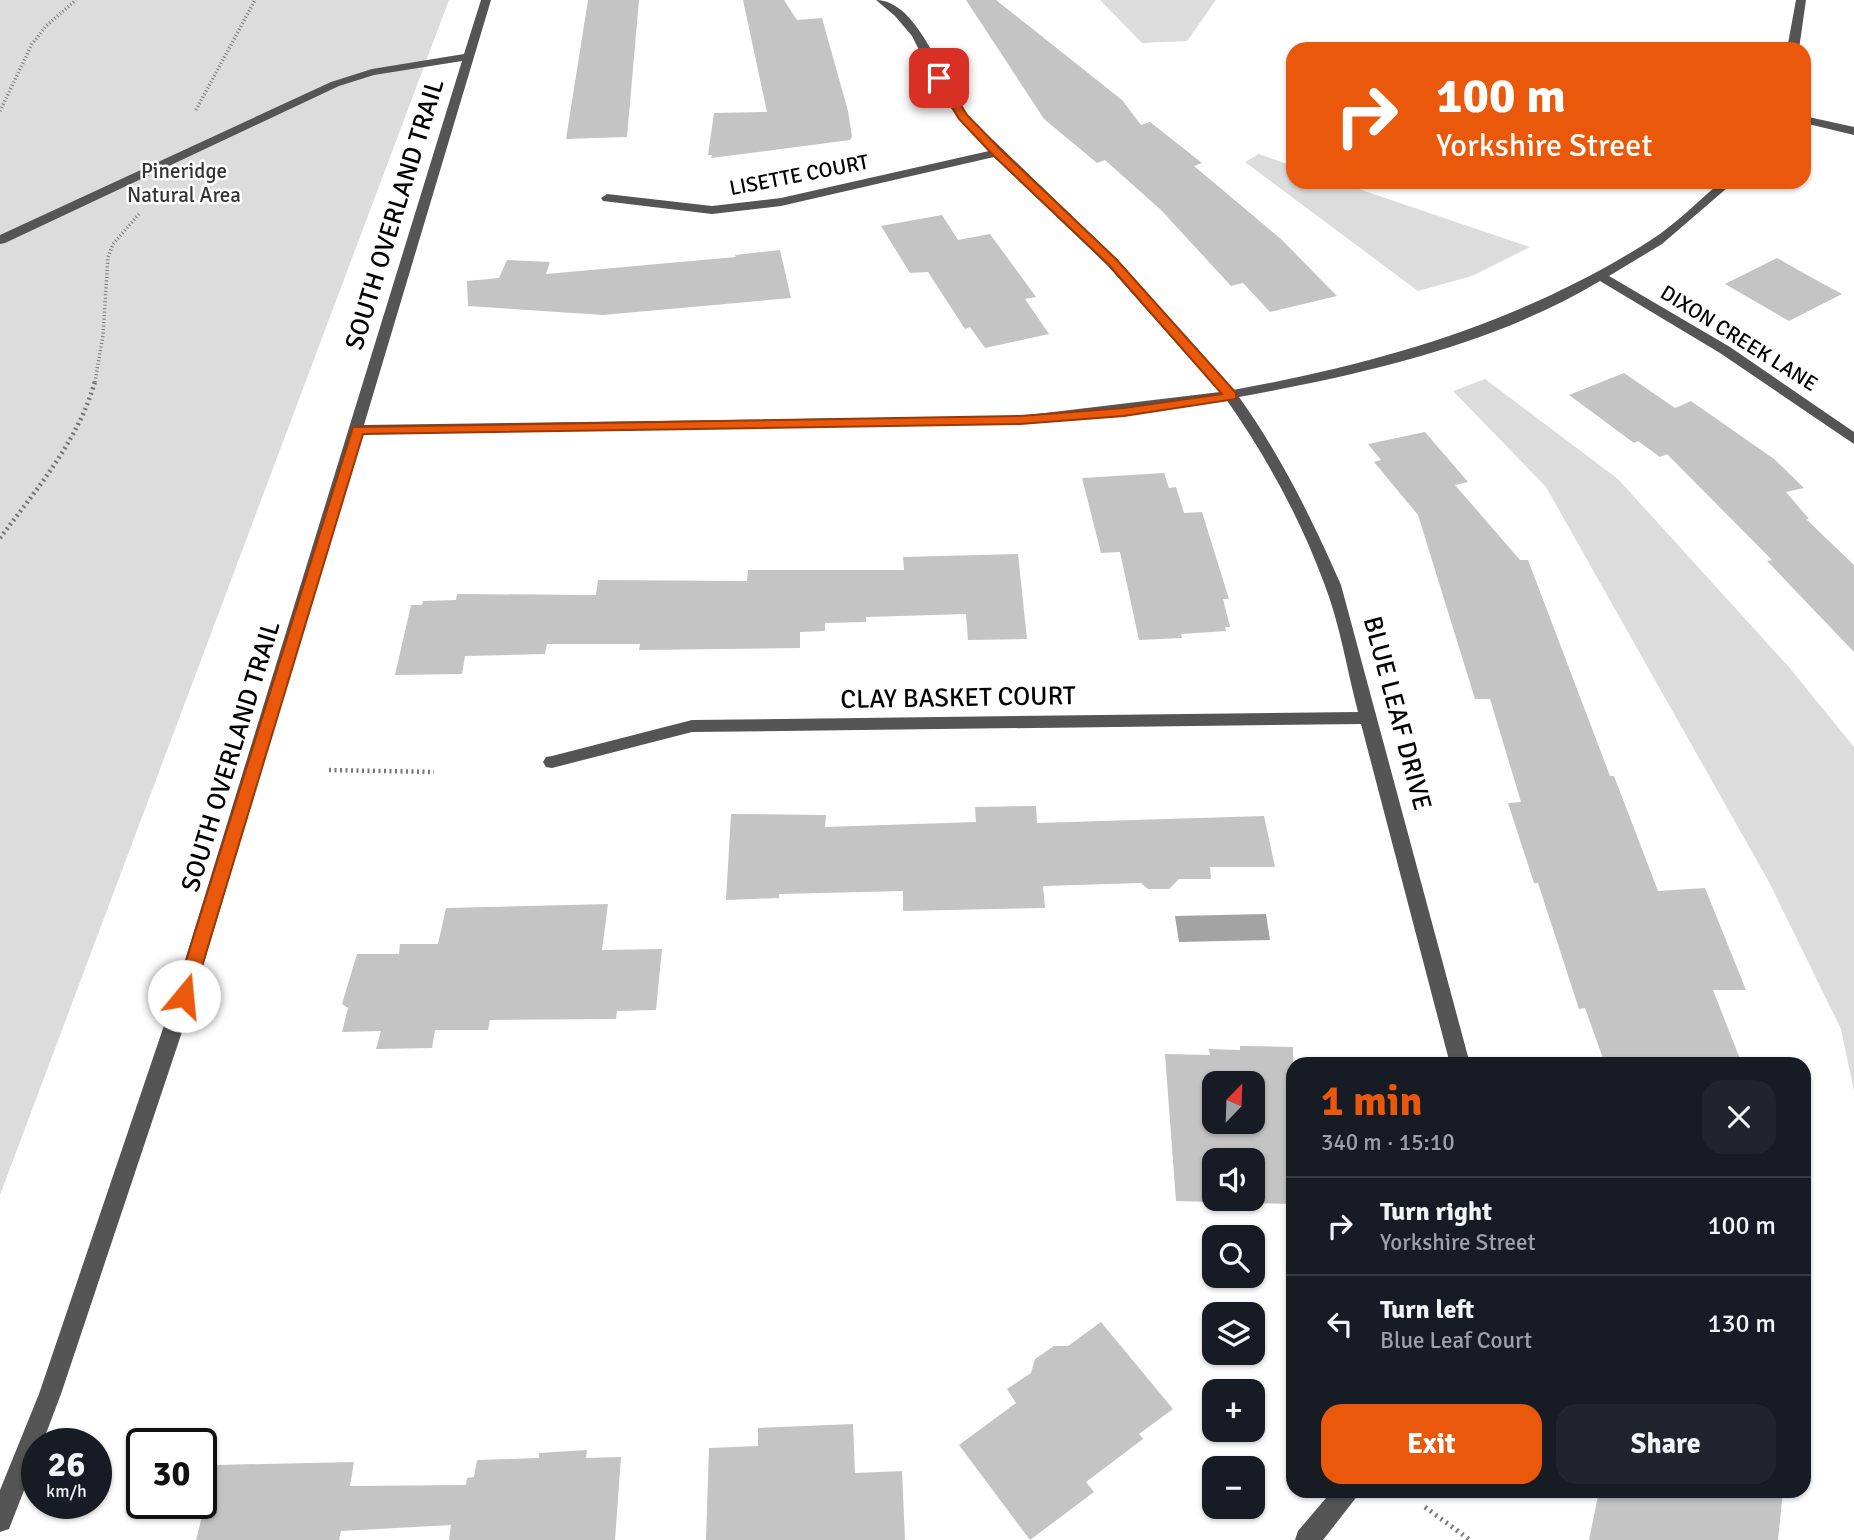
<!DOCTYPE html>
<html lang="en">
<head>
<meta charset="utf-8">
<style>
  body { margin:0; font-family:Signika,sans-serif; background:#20242c; color:#f1f3f6; height:100vh; display:flex; flex-direction:column; font-size:26px; white-space:nowrap }
  * { box-sizing:border-box; margin:0 }
  p { font-size:23px; color:#9ea1a6 }
  .icon { flex:none; width:38px; height:38px; fill:none; stroke:currentColor; stroke-width:2; stroke-linecap:round; stroke-linejoin:round }
  .map { position:relative; flex:1; overflow:hidden }
  .panel { position:absolute; left:1286px; top:1057px; width:525px; height:441px; display:flex; flex-direction:column; background:#171b24; border-radius:21px; box-shadow:0 2px 5px #0004 }
  .panel>* { flex:none }
  .banner { position:absolute; left:1286px; top:42px; width:525px; height:147px; border-radius:21px; box-shadow:0 2px 5px #0004; background:#ea580c; color:#fff; overflow:hidden }
  .needle { width:46px; rotate:23deg }
  .tools { position:absolute; left:1202px; top:1071px; display:grid; gap:14px }
  .tools a { display:grid; place-items:center; width:63px; height:63px; border-radius:14px; background:#171b24; box-shadow:0 2px 5px #0004; font-size:35px }
  .speed { position:absolute; left:21px; top:1428px; display:flex; gap:14px; font-size:35px; font-weight:700; text-align:center }
  .speed>* { display:grid; place-content:center; width:91px; height:91px; border-radius:50%; background:#171b24; box-shadow:0 2px 5px #0004; line-height:1 }
  .speed small { font-size:18px; font-weight:400 }
  .speed .limit { border:4px solid #111; border-radius:10px; background:#fff; color:#111 }
  .pin { position:absolute; display:grid; place-items:center; width:60px; height:60px; color:#fff; margin:-30px; border-radius:14px; box-shadow:0 4px 10px #0006 }
  .me { position:absolute; width:77px; margin:-38px; rotate:17deg; stroke-linejoin:round; filter:drop-shadow(0 0 5px #0008) }
  .turn { display:flex; align-items:center; gap:24px; height:147px; padding:0 35px; font-size:32px }
  .turn .icon { width:91px; height:91px; stroke-width:2.5 }
  .turn b { display:block; font-size:49px; line-height:60px }
  .round { display:grid; place-items:center; flex:none; width:74px; height:74px; border-radius:21px; background:#20242c }
  .summary { display:flex; align-items:center; justify-content:space-between; height:119px; padding:0 35px }
  h1 { font-size:42px; font-weight:800; line-height:52px; color:#ea580c }
  .cta { display:flex; gap:14px; margin-top:auto; padding:14px 35px }
  .cta a { flex:1; height:80px; border-radius:21px; background:#ea580c; color:#fff; font-size:28px; font-weight:800; line-height:80px; text-align:center }
  .cta a+a { background:#20242c; color:#f1f3f6 }
  ul { padding:0; list-style:none }
  li { display:flex; align-items:center; gap:21px; height:98px; padding:0 35px; border-top:2px solid #363941 }
  li div { flex:1 }
  li b { display:block; font-size:26px }
  li em { font-style:normal }
  .map>svg:first-child { display:block }
  .green { fill:#dcdcdc }
  .water { fill:#a3a3a3 }
  .building { fill:#c4c4c4; fill-rule:evenodd }
  .lines { fill:none; stroke-linecap:round; stroke-linejoin:round }
  .path-far2 { stroke:#777; stroke-width:3.5; stroke-dasharray:1 2.5; stroke-linecap:butt }
  .path-far1 { stroke:#777; stroke-width:4.5; stroke-dasharray:2 3.5; stroke-linecap:butt }
  .path { stroke:#777; stroke-width:5; stroke-dasharray:2 4.5; stroke-linecap:butt }
  .minor { fill:#555; fill-rule:evenodd }
  .route { fill:#ea580c; stroke:#983908; stroke-width:2 }
  .labels { text-anchor:middle; stroke-width:5; stroke-linejoin:round; paint-order:stroke }
  .far-park-label { font-size:21px; fill:#333; stroke:#fff }
  .far-street-label { font-size:21px; fill:#000; stroke:#fff }
  .street-label { font-size:26px; fill:#000; stroke:#fff }
</style>
</head>
<body>
<div class="map">
<svg width="1854" height="1540" viewBox="0 0 1854 1540">
  <rect width="100%" height="100%" fill="#fff"/>
  <!-- green -->
  <path class="green" d="M0,0H449L0,1195Z
    M1100,0H1216L1187,41L1142,43Z
    M1259,154L1293,166V182H1338L1530,247L1472,276L1418,291L1245,162Z
    M1485,379L1618,479L1788,666L1854,747V1091L1841,1029L1769,882L1546,487L1453,391Z"/>
  <!-- water -->
  <path class="water" d="M1266,914L1270,940L1179,942L1175,916Z"/>
  <!-- building -->
  <path class="building" d="M588,0H639L627,137L566,139Z
    M743,0H784L797,20L822,18L848,111L852,137L850,140L711,158L712,155H708L714,113L767,112Z
    M966,0H996L1122,100L1141,125L1150,122L1202,163L1194,166L1281,239L1337,296L1270,312L1243,283L1231,286L1161,210L1105,160L1097,163L1044,119Z
    M942,215L958,240L990,234L1036,297L1025,299L1049,334L985,348L970,327L965,329L928,272L910,273L881,226Z
    M780,250L791,298L603,315L468,306L467,281L499,278L507,260L550,262L546,274L736,257L735,255Z
    M1777,258L1807,275L1842,294L1789,321L1725,284Z
    M1624,373L1675,408L1691,401L1774,459L1804,488L1786,492L1809,519H1806L1854,565V652L1767,561L1772,560L1667,454L1660,457L1638,441L1634,443L1569,395Z
    M1425,432L1468,482L1455,485L1520,560H1528L1610,776H1614L1658,891L1705,888L1746,990H1713L1742,1064H1605L1585,1008L1579,1009L1538,883H1534L1508,803L1521,802L1490,699H1475L1418,515L1374,462L1381,460L1368,444Z
    M1164,473L1169,488L1176,487L1184,513L1202,512L1229,599H1223L1230,627H1225L1226,631L1181,634L1182,638L1139,640L1120,552L1101,553L1082,478Z
    M1018,554L1027,639L968,640L966,614L866,617V622L825,623V631L800,632V648L639,650L640,644H547L545,654L465,656L462,674L395,675L411,605H422L423,601L456,600L457,594L596,595L598,580L747,581L748,570H904L903,557Z
    M1036,806L1037,823L1264,816L1275,867H1210L1211,879H1179L1169,889H1148L1141,883L1043,886L1045,908L903,911V891L779,894V898L726,900L731,814L826,815L825,827L976,822L975,807Z
    M608,904L602,950L662,949L656,1010L617,1011L616,1019L490,1020L488,1030H435L432,1048L376,1049L381,1031L342,1032L348,1008L342,1004L357,954H399L400,944H438L446,908Z
    M1240,1046L1293,1047V1204L1176,1201L1165,1054L1210,1055L1209,1049L1240,1050ZM1214,1083H1253V1122H1214ZM1214,1160H1253V1199H1214Z
    M1101,1322L1173,1409L1139,1434L1143,1439L1086,1482L1094,1492L1030,1540L959,1445L1016,1403L1007,1389L1031,1373L1035,1359L1054,1346H1068Z
    M853,1424L855,1473L902,1471L905,1540H706L709,1448L758,1446V1428Z
    M587,1450L586,1458L621,1457L615,1540H449L451,1525L341,1531L339,1540H196L215,1465L354,1462L350,1486L466,1485L467,1478L474,1477L477,1460L539,1458V1453Z
    M1599,1491H1783L1778,1540H1589Z"/>
  <g class="lines">
    <!-- path-far2 -->
    <path class="path-far2" d="M196,110L255,0
      M0,111L32,44L46,26L76,0
      M95,382L103,335L108,257L113,244L139,214"/>
    <!-- path-far1 -->
    <path class="path-far1" d="M0,538C36,490 79,440 95,381
      M329,770L434,772"/>
    <!-- path -->
    <path class="path" d="M1425,1507L1470,1540"/>
    <!-- minor -->
    <path class="minor" d="M481,0H491L364,425L1020,416L1220,392L1107,265L994,157L781,206L712,214L603,201L601,198L607,194L712,206L781,198L989,151L944,100L912,36L895,16L876,0C919,0 944,84 967,115L1117,259L1233,390C1381,363 1523,322 1651,240C1676,224 1698,201 1721,182H1734L1662,244L1609,276L1730,347L1854,432V444L1720,353L1600,281C1494,345 1359,375 1239,397C1281,456 1312,519 1341,585L1470,1064H1450L1361,724L692,732L552,768L546,767L543,762L546,757L552,756L692,720L1358,712C1347,670 1340,624 1324,583C1300,518 1266,456 1226,399L1110,416L1020,424L362,434L194,996L61,1394L42,1444H37V1457L9,1529L0,1532V1490L39,1394L174,996L462,61L374,75L339,86L5,243L0,244V235L331,82L372,69L464,54Z
      M1796,0H1806L1799,49H1787Z
      M1804,116L1854,127V135L1804,123Z
      M1332,1491H1359L1355,1499L1323,1540H1295L1298,1531Z"/>
  </g>
  <!-- route -->
  <path class="route" d="M935,76H943L967,115L1001,150L1116,259L1236,393V399L1124,416L1020,424L363,434L193,996L190,1001L184,1004L177,1001L175,996L353,427L1020,416L1124,408L1222,394L1108,264L993,155L959,119L934,78Z"/>
  <g class="labels">
    <!-- far-park labels -->
    <g class="far-park-label">
      <text x="184" y="178">Pineridge<tspan x="184" dy="24">Natural Area</tspan></text>
    </g>
    <!-- far-street labels -->
    <g class="far-street-label">
      <text transform="translate(799 175) rotate(-11)" y="7">LISETTE COURT</text>
      <text transform="translate(1739 338) rotate(32)" y="7">DIXON CREEK LANE</text>
    </g>
    <!-- street labels -->
    <g class="street-label">
      <text transform="translate(394 214) rotate(-73)" y="9">SOUTH OVERLAND TRAIL</text>
      <text transform="translate(958 697) rotate(-1)" y="9">CLAY BASKET COURT</text>
      <text transform="translate(1398 713) rotate(75)" y="9">BLUE LEAF DRIVE</text>
      <text transform="translate(230 756) rotate(-73)" y="9">SOUTH OVERLAND TRAIL</text>
    </g>
  </g>
</svg>
<div class="tools">
<a><svg class="needle" viewBox="-14 -14 28 28"><path d="M0-13l5 13h-10z" fill="#e53935"/><path d="M0 13l5-13h-10z" fill="#9ea1a6"/></svg></a>
<a><svg class="icon" aria-label="sound" viewBox="0 0 24 24"><path d="M4 9h4l5-4v14l-5-4H4zM17 9q2 3 0 6"/></svg></a>
<a><svg class="icon" aria-label="search" viewBox="0 0 24 24"><circle cx="10" cy="10" r="6"/><path d="M15 15l6 6"/></svg></a>
<a><svg class="icon" aria-label="layers" viewBox="0 0 24 24"><path d="M12 4l9 5-9 5-9-5zM3 14l9 5 9-5"/></svg></a>
<a>+</a>
<a>−</a>
</div>
<div class="speed"><div>26<small>km/h</small></div><div class="limit">30</div></div>
<div class="pin" style="left:939px;top:78px;background:#d93025"><svg class="icon" aria-label="arrive" viewBox="0 0 24 24"><path d="M6 21V4h12l-3 4 3 4H6"/></svg></div>
<svg class="me" style="left:184px;top:996px" viewBox="-20 -20 40 40"><circle r="19" fill="#fff"/><path d="M0-13L10 11 0 6-10 11z" fill="#ea580c"/></svg>
<div class="banner">
<div class="turn"><svg class="icon" aria-label="right" viewBox="0 0 24 24"><path d="M7 20v-9h11M14 6l5 5-5 5"/></svg><div><b>100 m</b>Yorkshire Street</div></div>
</div>
<section class="panel">
<div class="summary"><div><h1>1 min</h1><p>340 m · 15:10</p></div><a class="round"><svg class="icon" aria-label="close" viewBox="0 0 24 24"><path d="M6 6l12 12M18 6L6 18"/></svg></a></div>
<ul>
<li><svg class="icon" aria-label="right" viewBox="0 0 24 24"><path d="M7 20v-9h11M14 6l5 5-5 5"/></svg><div><b>Turn right</b><p>Yorkshire Street</p></div><em>100 m</em></li>
<li><svg class="icon" aria-label="left" viewBox="0 0 24 24"><path d="M17 20v-9H6M10 6l-5 5 5 5"/></svg><div><b>Turn left</b><p>Blue Leaf Court</p></div><em>130 m</em></li>
</ul>
<div class="cta"><a>Exit</a><a>Share</a></div>
</section>
</div>
</body>
</html>
